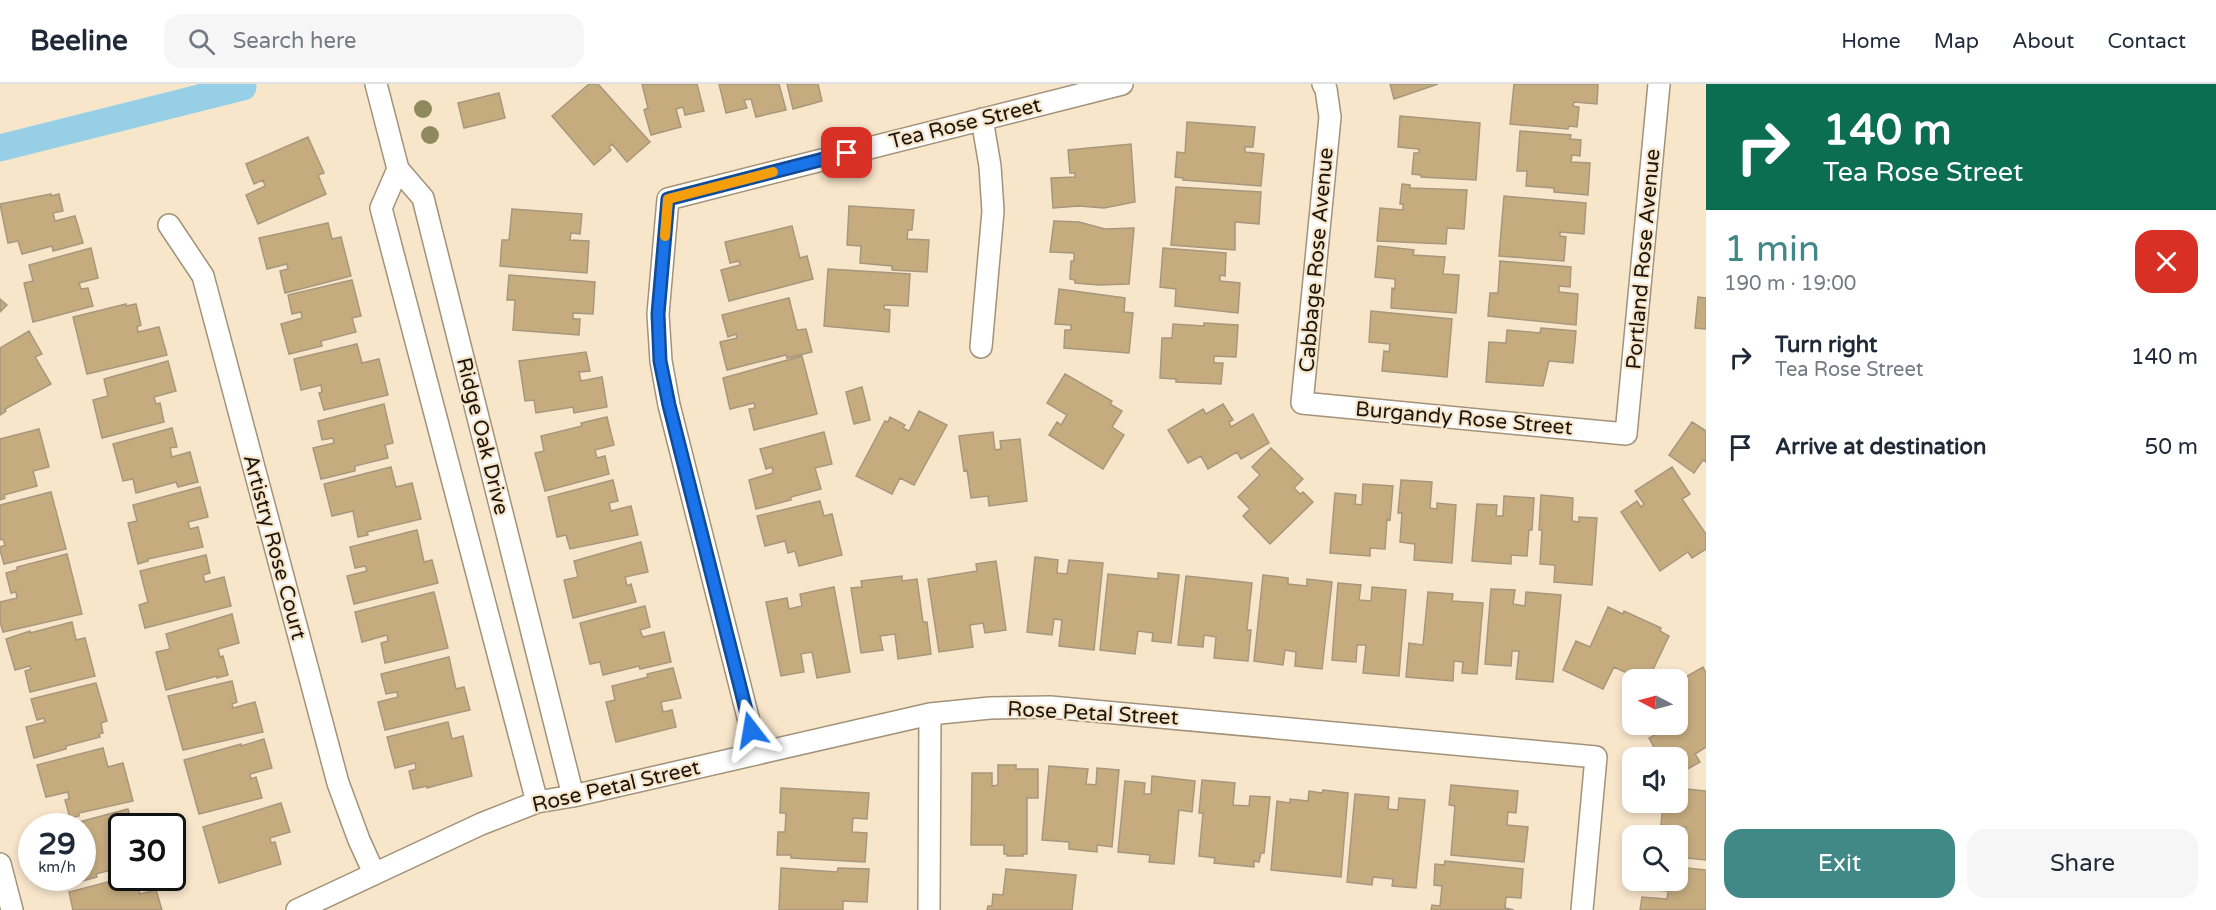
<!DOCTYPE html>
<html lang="en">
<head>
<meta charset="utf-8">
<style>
  body { margin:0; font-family:"Varela Round",sans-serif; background:#f6f6f7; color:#1f2937; height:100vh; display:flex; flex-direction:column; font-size:22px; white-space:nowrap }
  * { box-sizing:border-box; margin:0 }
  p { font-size:20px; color:#747a83 }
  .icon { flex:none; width:33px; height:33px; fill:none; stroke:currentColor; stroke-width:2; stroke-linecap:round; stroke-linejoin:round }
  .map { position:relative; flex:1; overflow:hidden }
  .panel { display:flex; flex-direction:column; background:#fff; width:510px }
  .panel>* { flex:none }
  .banner { background:#0b6e4f; color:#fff; overflow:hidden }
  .needle { width:39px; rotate:276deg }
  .controls { position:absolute; left:1622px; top:585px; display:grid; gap:12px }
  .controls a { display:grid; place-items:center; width:66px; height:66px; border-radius:12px; background:#fff; box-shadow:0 3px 9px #0003; font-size:30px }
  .speed { position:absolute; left:18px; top:729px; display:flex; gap:12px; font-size:30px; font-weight:700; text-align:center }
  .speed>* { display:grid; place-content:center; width:78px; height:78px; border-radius:50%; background:#fff; box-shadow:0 3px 9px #0003; line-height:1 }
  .speed small { font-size:15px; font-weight:400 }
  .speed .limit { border:3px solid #111; border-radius:9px; background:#fff; color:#111 }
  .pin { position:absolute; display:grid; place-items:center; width:51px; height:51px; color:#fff; margin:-26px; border-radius:12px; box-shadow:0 3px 9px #0006 }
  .me { position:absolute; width:66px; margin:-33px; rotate:346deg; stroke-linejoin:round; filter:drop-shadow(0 0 4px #0008) }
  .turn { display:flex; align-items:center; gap:21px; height:126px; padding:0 18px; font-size:27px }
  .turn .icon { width:78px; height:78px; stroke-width:2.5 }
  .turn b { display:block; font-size:42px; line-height:51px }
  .round { display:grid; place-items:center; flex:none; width:63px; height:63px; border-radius:18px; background:#f6f6f7 }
  .headline { display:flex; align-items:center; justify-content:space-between; height:102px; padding:0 18px }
  h1 { font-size:36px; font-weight:600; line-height:45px; color:#418987 }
  .button { display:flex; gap:12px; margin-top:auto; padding:12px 18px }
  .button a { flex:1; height:69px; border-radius:18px; background:#418987; color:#fff; font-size:24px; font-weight:600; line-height:69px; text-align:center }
  .button a+a { background:#f6f6f7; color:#1f2937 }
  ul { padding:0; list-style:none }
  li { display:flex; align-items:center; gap:18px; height:90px; padding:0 18px }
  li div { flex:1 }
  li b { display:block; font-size:22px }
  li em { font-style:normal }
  header { display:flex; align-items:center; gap:36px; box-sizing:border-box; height:84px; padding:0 30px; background:#fff; border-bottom:2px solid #e0e1e3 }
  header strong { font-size:28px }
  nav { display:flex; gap:33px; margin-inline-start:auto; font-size:21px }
  .search { width:420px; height:54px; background:#f6f6f7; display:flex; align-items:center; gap:15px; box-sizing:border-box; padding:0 21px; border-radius:18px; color:#747a83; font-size:22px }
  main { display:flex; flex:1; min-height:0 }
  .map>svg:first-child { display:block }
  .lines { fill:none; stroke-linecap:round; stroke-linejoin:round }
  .canal { stroke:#96cfe6; stroke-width:27 }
  .building { fill:#c6ab7f; stroke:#a7977d; stroke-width:1.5 }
  .minor-casing { stroke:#a29278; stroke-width:24 }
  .minor { stroke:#fff; stroke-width:21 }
  .tree { fill:#8f8a5d }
  .route-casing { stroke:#114b97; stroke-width:15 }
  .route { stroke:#1a73e8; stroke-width:10 }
  .slow { stroke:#f59e0b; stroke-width:10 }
  .labels { text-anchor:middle; stroke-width:4.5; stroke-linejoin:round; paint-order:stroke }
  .street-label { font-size:21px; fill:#1d160d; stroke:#f8e6cb }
</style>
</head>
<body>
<header>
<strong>Beeline</strong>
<div class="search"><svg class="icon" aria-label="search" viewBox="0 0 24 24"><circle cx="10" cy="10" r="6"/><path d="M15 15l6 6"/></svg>Search here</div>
<nav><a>Home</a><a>Map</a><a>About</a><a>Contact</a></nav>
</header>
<main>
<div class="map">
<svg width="1706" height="826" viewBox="0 0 1706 826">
  <rect width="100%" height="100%" fill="#f8e6cb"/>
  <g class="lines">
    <!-- canal -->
    <path class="canal" d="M0,64L243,3"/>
  </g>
  <!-- building -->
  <path class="building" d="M589,0H598L650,58L627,78L612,60L609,63L611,66L594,81L552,32Z
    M642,0H697L704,27L685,31L683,23L676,25L681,43L651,51L644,26L648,24Z
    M719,0H779L786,26L756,33L751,15L744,16L747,24L726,29Z
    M787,0H818L822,17L793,25Z
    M1390,0H1438L1394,15Z
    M1514,0H1598L1597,20L1574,18L1573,22L1579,23L1577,43L1569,42L1568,45L1510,40Z
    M499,9L505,34L464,44L458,19Z
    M1400,32L1480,39L1476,96L1421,93V91L1412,90L1414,69H1419V65L1398,63Z
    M1187,38L1255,43L1253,63H1245V68L1264,70L1261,102L1183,96V94L1175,93L1177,68L1185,69Z
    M1520,47L1571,51L1570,55L1581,56L1580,72L1572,71L1571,78L1590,79L1588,111L1554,108V104L1526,102L1527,87H1517Z
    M308,53L324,89L318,91L326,110L258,140L246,111L265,102L263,96L254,100L246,80Z
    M1131,60L1135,118L1104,124L1079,122L1053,124L1051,94L1075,93V89H1070L1068,66Z
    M1402,100L1410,101V104L1467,106L1464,145L1447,144L1446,160L1377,157L1380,124L1403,126V120H1400Z
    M1176,103L1261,108L1259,140L1235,138V166L1171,161Z
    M51,110V112L59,110L63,127L53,129L55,137L75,132L83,159L53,167L52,162L22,170L18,157L8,159L0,120Z
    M1504,112L1586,119L1584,150L1560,148V152L1566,153L1564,177L1499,172Z
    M849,122L914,126L912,146H908L907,155L929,156L927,188L892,186V182L860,179L861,162L847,161Z
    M512,125L582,130L580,150L571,149L570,156L589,157L587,189L500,182L502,156H509Z
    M1054,137L1079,138L1105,145L1134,144L1129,200L1099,201L1075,199V196L1070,195L1071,177H1074V169L1050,168Z
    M328,139L332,155L341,153L351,192L285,209L280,187L288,185L287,180L267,185L259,154Z
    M792,142L800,174L807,172L813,195L729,217L721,186L740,181L739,177L730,179L725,158Z
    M1378,162L1414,166L1413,171L1445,173L1443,190L1459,191L1456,229L1391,224L1392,204L1395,205V195L1375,193Z
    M91,164L98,194L79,199L81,205L88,204L93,222L33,238L24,199L33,197L29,181Z
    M1163,164L1226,169L1225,192L1220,191V197L1240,199L1238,229L1175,222L1176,205L1160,203Z
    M1500,177L1571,183L1570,203L1559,202V208L1578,210L1576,241L1488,232L1490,209H1498Z
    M828,185L910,190L908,222L884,221V225L890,226L889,248L824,242Z
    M509,191L595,198L593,230L573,229V235H580L579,251L513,246L515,216H507Z
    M352,196L361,232L352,234L356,248L321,257L322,262L289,270L281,240L302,234L301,228L292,230L288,211Z
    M1059,205L1125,214L1124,228L1133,229L1129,269L1064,264L1065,246H1071V241L1055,240Z
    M1698,213L1706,214V245L1695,244Z
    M789,214L797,246L806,245L812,268L787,274L786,271L727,286L720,258L737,254L736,250L728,253L722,231Z
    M0,215L7,221L0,228Z
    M126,220V222L136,220L141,241L137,243L138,248L159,243L167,271L87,290L73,233Z
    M1371,227L1452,235L1447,293L1382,287L1384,267L1389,268L1390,260L1369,258Z
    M1204,239L1238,241L1236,273L1214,272V279H1223L1221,300L1176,298V295L1160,294L1162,254H1172L1173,240L1204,242Z
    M1541,244L1576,247L1573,279L1549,277L1543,302L1486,298L1489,258L1506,259L1507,246L1540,249Z
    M29,247L42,270L35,273L51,300L5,325L6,327L0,331V264Z
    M357,260L362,279L379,275L388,311L324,326L319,309L322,308L321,301L301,306L294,275Z
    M586,268L590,287L579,288L581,297L602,293L607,323L574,329L573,323L536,329L534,316L525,317L519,277Z
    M802,272L817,330L754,346L749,325L755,324L754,319L730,325L723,294Z
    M168,277L176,307L154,313L156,320L160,319L164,338L102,354L93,316L108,312L104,295Z
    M1065,290L1112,317L1110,320L1122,327L1112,343L1124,351L1103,385L1049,351L1057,338L1061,341L1067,331L1047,319Z
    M862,303L870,336L854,340L846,308Z
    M384,320L393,359L385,361L388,374L355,382V387L321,395L313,364L334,359L333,354L322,356L318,337Z
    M1223,320L1233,336L1229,338L1231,343L1253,330L1269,359L1241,375L1237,368L1208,385L1201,372L1188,379L1168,346L1203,325L1206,330Z
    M919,327L947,341L914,401L900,394L892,410L856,392L885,337L888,338L890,333L905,341L903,344L909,347Z
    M607,333L614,361L595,366L597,374L605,372L609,390L545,407L535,369L544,367L541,352L582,342L581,339Z
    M1692,338L1706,347V378L1703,376L1694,389L1669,371Z
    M172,344L177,363L170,364L172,373L190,368L198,398L178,403L176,398L136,409L133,395L123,397L113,360Z
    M39,345L49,383L33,387L37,402L4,411L5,414L0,416V355Z
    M824,348L832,380L815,384L821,405L791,413V416L756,425L749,396L773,389L772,383L766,385L760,365Z
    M993,348L995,366L1001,365L1000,357L1020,355L1027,417L989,422L988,412L971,414L967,386L964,387L959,352Z
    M1271,364L1303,395L1294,404L1300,410L1303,408L1313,418L1270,460L1243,432L1250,425L1238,413L1260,391L1252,383Z
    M391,383L396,403L412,399L421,435L367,448L368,451L358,453L353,427L332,432L324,400Z
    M1672,383L1690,410L1682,415L1706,450V465L1692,474L1688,468L1660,487L1621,428L1637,417L1641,423L1644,420L1635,407Z
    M613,396L618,417L609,419L611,427L631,422L638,451L570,465L566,451L557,453L548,413Z
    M1401,396L1432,398L1430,424L1437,425V419L1456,421L1452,479L1414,476L1415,460L1400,458L1402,429H1398Z
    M1363,400L1393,402L1390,436L1387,435L1385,465L1370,464V472L1330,469L1335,409L1356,411L1355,420L1362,421Z
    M200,403L208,433L188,438L190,445L198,443L203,463L148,475V477L138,480L128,439L137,437L133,421Z
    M51,408L66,465L4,480L0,466V463L5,461L3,455L0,456V421Z
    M1541,411L1573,414L1572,437L1579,438V433L1597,434L1592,501L1554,498L1555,481L1540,480L1542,446H1539Z
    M1504,412L1534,414L1532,446H1529L1527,472L1511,471V480L1472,477L1477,420L1497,421L1496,432H1503Z
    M820,417L824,432L832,430L842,471L799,482L795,467L788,469L785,457L765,462L757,432Z
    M417,446L424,478L432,476L438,499L354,520L347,492L367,487L365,482L355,484L350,463Z
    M641,458L648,488L625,493L627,502L631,500L636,518L573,534L564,496L578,493L574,477Z
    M67,470L82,530L3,548L0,538V518L17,514L16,508L11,509L6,489L17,486V483Z
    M206,471L210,489L203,491L205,498L224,493L231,522L145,544L139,521L148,518L140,487Z
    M1035,473L1058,476L1057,489L1067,490L1069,476L1103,479L1094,566L1059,562L1062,536L1054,535L1052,551L1027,548Z
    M996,477L1006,546L985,549L983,539L970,541L973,563L939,568L928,495L977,487L976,480Z
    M1158,489L1179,491L1171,559L1152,557L1153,549L1138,547L1135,570L1100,566L1108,490L1158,495Z
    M1263,491L1288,494V500L1307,502V495L1332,498L1322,585L1295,582L1296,568L1285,566L1283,581L1254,577Z
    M902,492V497L917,495L923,538H927L931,570L898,575L895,550L880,552L883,566L861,569L851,504L862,503L861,497Z
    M1186,492L1252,499L1247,546H1251L1248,577L1214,574L1216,553L1204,551L1203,563L1178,561Z
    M1338,499L1361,501L1359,516L1371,517L1372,503L1406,506L1399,592L1363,589L1366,561H1357L1356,578L1332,576Z
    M834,503L850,588L817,594L812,568L801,570L804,588L781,592L766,518L787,514L789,525L802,522L800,510Z
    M1491,505L1515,506L1513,520L1525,522L1526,508L1561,511L1553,598L1516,595L1519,567H1512L1511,582L1485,580Z
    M434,508L448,564L385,579L381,559L388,557L387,551L362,558L355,528Z
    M1428,508L1453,510L1452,517L1483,519L1477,590L1462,589L1463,578L1454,577L1453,597L1406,593L1409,559L1423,561Z
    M645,522L650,543L640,546L643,553L664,548L671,578L640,585L639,582L603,591L600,578L590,580L580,539Z
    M1608,523L1623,530L1624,527L1661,544L1660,547L1669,552L1648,596H1632V607L1623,603L1629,590L1614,583L1603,605L1563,586L1576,557L1590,563Z
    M232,530L239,559L218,565L220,573L223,572L228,591L217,594V592L166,606L156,568L170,565L166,550Z
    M72,538L76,556L85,554L95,592L30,608L25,587L31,585L30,582L15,586L6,555L30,547V549Z
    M449,573L456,605L464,603L470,626L385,646L378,618L398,613L397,608L386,610L381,590Z
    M1703,583L1706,589V663L1695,670L1700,678L1677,691V674H1660L1649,654L1669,643L1668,640H1677V598Z
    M673,584L681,614L661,618L663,628L672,626L676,643L616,658L606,618L615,616L612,602L648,593L647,590Z
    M232,597L237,618L232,620L233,624L255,618L263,648L183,666L168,612Z
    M96,599L107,637L101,639L103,649L99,650L100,653L66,662V665L34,674L26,643L45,638L44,634L37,636L31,615Z
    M448,638L452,655L463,652L472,692L427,704V702L413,705L409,687L416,685L415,679L395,684L387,653Z
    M264,655L272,684L250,690L251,695L256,693L262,714L199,730L184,676L241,660V662Z
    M103,664L108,683L123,679L133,717L79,729V732L70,734L65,716L69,715L68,708L46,713L37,681Z
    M998,681H1016V685H1038V714H1027V770H1023V772H1007V770H1004V761H971L972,689H992V702L998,701Z
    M1049,682L1088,685L1086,700L1096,701L1097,684L1119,686L1112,763L1097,761V768L1069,765V758L1042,756Z
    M1152,692L1195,697L1192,728L1179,726L1174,780L1149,778L1150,771L1118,768L1125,697L1145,699L1144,710H1151Z
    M1202,696L1235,699L1233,721L1249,722L1250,712L1270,713L1264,769H1261L1259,778L1254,777V783L1214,779L1215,774L1199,772L1203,729H1199Z
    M1451,701L1518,707L1516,729L1508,728L1507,741L1528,743L1524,778L1451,771L1455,722L1449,721Z
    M781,704L869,709L867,735L853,734L852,748L867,749L865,778L791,774V771H777L778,748H785L786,729H780Z
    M1677,704L1706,707V776L1677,773V752H1670V748L1686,750V743L1661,741L1663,718H1677Z
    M1323,706L1348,709L1341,793L1271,786L1277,717L1290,719V715L1308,717L1309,707L1322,709Z
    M1355,710L1389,713L1388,725L1398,726L1399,714L1425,716L1416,804L1392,802L1393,795L1373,793L1372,801L1347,798Z
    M281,719L290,748L270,754L271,759L275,758L281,780L219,799L203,743Z
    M128,725L133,742H122V783L96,790L97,793L67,801L65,794H82V742H64Z
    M1445,777L1523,785L1521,814L1506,813L1505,824L1514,826H1431L1432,821L1440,822L1442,802L1434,801L1435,780L1444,781Z
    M1677,783L1706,786V826H1640L1642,813L1667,815L1668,807L1653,806L1654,796H1677Z
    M781,784L837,788L838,784L869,785L867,818L843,817V826H779Z
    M1006,785L1076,791L1072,826H987L988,822H992L993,810L1003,811Z
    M123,794H136L140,810L156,806L162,826H73L69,808Z"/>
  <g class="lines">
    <defs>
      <path id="minor" d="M376,0L398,85L423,114L573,712
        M1323,0L1326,5L1330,33L1302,319L1626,350L1659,0
        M398,85L381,124L537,718
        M169,141L203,192L338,699L359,756L374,789
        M981,263L993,127L990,82L982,35
        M757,669L669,321L661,277L658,230L668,115L1122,0
        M0,780L12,826
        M297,826L481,740L537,718L573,712L930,630L990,624L1050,623L1596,673L1582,826
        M929,826L930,630"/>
    </defs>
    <!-- minor casing -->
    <use href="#minor" class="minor-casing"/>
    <!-- minor -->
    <use href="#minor" class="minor"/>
  </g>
  <!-- trees -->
  <g class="tree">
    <circle cx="423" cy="25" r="9"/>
    <circle cx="430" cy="51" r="9"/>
  </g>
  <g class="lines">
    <defs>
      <path id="route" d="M751,646L669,321L660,277L658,230L668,115L847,69"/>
    </defs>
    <!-- route casing -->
    <use href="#route" class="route-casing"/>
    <!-- route -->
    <use href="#route" class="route"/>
    <!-- slow -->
    <path class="slow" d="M665,152L668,115L773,88"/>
  </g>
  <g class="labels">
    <!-- street labels -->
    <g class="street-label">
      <text transform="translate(965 39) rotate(-14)" y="7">Tea Rose Street</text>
      <text transform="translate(1643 175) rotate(-85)" y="7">Portland Rose Avenue</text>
      <text transform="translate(1316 176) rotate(-85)" y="7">Cabbage Rose Avenue</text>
      <text transform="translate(1464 334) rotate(5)" y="7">Burgandy Rose Street</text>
      <text transform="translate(483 352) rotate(76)" y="7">Ridge Oak Drive</text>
      <text transform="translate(275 463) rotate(75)" y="7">Artistry Rose Court</text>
      <text transform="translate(1093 629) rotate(3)" y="7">Rose Petal Street</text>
      <text transform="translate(616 702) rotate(-13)" y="7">Rose Petal Street</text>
    </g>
  </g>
</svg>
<div class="controls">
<a><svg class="needle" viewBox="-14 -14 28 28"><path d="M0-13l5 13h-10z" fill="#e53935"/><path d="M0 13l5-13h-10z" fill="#747a83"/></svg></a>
<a><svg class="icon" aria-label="sound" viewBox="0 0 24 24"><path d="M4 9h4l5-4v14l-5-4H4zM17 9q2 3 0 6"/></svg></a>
<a><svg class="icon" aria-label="search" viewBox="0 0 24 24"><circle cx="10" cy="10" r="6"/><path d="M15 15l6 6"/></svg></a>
</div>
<div class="speed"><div>29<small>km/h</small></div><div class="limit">30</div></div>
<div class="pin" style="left:847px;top:69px;background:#d93025"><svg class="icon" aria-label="arrive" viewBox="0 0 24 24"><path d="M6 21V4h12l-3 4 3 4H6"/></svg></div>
<svg class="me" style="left:751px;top:646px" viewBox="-20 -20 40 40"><path d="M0-17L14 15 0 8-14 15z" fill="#1a73e8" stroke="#fff" stroke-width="4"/></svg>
</div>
<section class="panel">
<div class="banner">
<div class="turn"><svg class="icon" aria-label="right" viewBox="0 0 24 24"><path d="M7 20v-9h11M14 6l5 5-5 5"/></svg><div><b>140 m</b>Tea Rose Street</div></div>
</div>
<div class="headline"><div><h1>1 min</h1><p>190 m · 19:00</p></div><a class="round" style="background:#d93025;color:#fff"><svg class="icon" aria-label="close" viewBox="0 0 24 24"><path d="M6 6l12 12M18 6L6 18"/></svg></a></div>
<ul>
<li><svg class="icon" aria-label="right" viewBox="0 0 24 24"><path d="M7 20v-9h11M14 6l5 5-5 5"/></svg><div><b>Turn right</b><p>Tea Rose Street</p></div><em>140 m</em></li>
<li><svg class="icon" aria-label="arrive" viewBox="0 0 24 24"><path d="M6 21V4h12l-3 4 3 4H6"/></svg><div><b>Arrive at destination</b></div><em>50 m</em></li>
</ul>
<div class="button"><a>Exit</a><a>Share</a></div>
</section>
</main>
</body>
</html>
